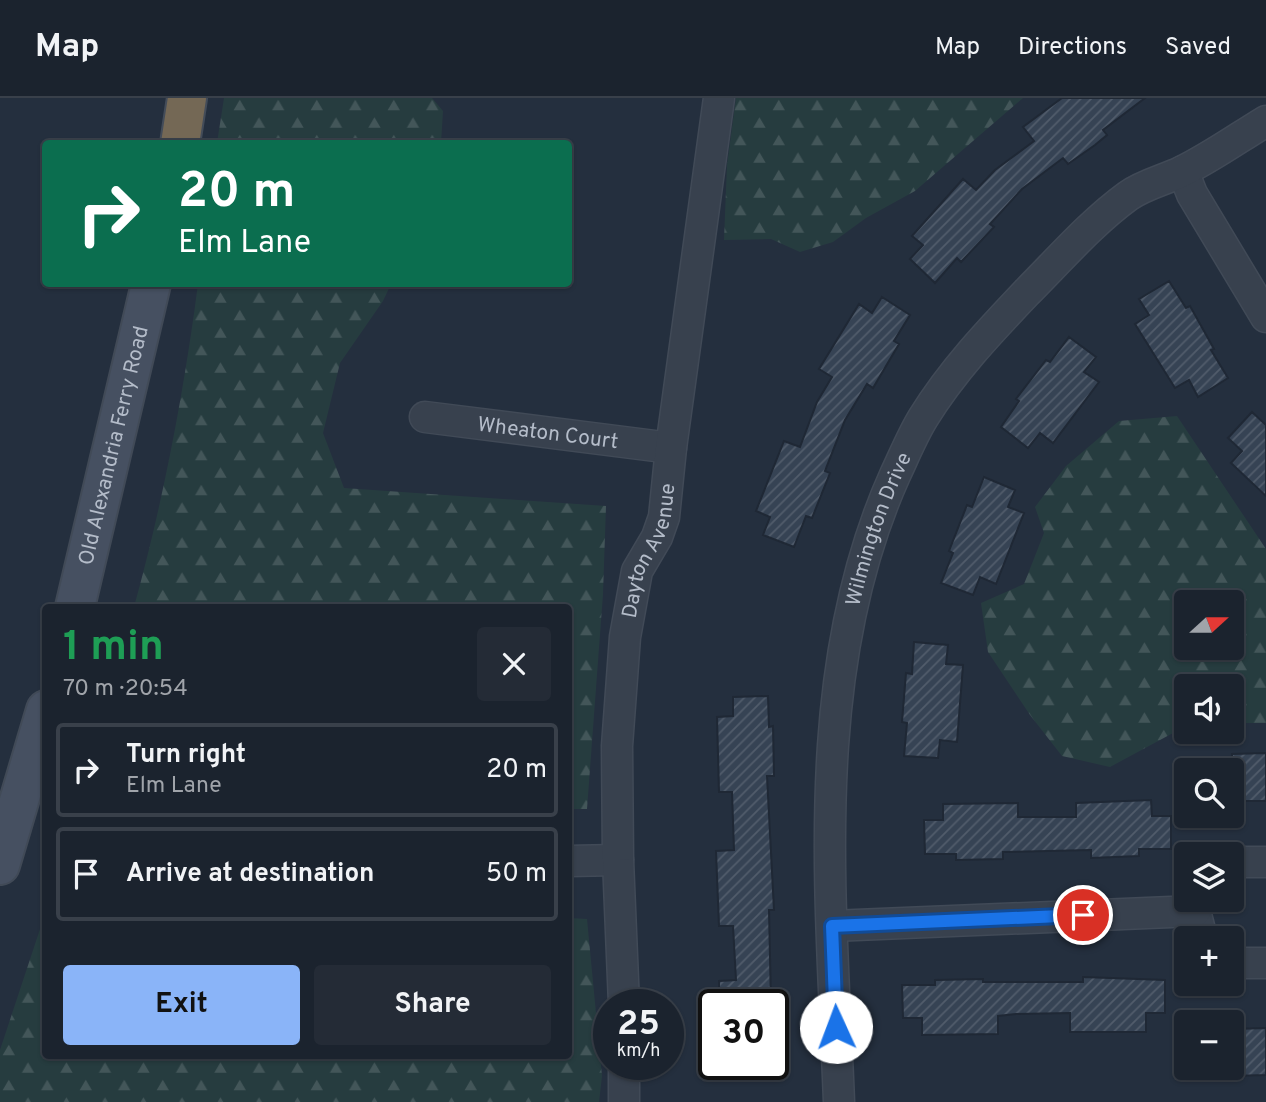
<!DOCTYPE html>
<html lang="en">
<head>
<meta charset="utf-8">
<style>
  body { margin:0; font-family:Overpass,sans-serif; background:#242b36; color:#f1f3f6; height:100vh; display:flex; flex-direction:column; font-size:26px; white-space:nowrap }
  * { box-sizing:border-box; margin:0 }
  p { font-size:23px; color:#a0a4aa }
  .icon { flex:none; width:38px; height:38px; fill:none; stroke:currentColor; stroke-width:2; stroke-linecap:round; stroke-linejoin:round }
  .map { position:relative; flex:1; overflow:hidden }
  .sheet { position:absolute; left:42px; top:506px; width:530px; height:455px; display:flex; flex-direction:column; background:#1b232e; border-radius:7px; box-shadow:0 2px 5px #0004,0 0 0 2px #39404a }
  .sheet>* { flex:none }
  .banner { position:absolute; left:42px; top:42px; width:530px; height:147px; border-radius:7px; box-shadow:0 2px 5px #0004,0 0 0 2px #39404a; background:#0b6e4f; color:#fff; overflow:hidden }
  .needle { width:46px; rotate:69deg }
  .buttons { position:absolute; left:1174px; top:492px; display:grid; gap:14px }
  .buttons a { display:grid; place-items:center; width:70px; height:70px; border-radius:7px; background:#1b232e; box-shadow:0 2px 5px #0004,0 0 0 2px #39404a; font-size:35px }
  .speed { position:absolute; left:593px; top:891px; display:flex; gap:14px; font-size:35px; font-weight:700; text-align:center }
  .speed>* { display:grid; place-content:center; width:91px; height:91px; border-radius:50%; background:#1b232e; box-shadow:0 2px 5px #0004,0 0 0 2px #39404a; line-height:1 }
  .speed small { font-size:18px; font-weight:400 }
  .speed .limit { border:4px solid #111; border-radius:10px; background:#fff; color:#111 }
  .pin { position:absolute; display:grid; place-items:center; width:60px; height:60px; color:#fff; margin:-30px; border:4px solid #fff; border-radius:50%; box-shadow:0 2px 7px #0007 }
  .me { position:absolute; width:77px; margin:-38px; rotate:358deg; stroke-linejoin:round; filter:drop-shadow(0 0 5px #0008) }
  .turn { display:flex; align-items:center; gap:24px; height:147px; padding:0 21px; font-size:32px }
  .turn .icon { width:91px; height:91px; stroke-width:2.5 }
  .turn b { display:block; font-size:49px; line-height:60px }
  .round { display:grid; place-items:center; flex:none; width:74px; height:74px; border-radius:7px; background:#242b36 }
  .summary { display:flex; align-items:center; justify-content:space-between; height:119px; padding:0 21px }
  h1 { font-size:42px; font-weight:700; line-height:52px; color:#1e9e55 }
  .primary-button { display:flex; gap:14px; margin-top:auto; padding:14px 21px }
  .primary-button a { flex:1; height:80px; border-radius:7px; background:#8ab4f8; color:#111; font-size:28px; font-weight:700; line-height:80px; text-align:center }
  .primary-button a+a { background:#242b36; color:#f1f3f6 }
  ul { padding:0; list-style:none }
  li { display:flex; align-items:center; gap:21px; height:94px; margin:0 14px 10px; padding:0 7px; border:4px solid #39404a; border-radius:7px }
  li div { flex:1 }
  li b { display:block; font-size:26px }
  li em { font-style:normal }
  header { display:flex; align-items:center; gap:42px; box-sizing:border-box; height:98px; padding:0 35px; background:#1b232e; border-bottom:2px solid #39404a }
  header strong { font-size:33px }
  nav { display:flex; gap:38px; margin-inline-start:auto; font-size:24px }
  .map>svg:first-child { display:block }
  .forest { fill:url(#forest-firs); fill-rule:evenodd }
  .building { fill:url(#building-hatch); stroke:#1f2835; stroke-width:2 }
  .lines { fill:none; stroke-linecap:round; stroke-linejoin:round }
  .minor-casing { stroke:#414a57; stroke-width:33 }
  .secondary-casing { stroke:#414a57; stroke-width:42 }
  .motorway-casing { stroke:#434c59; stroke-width:42 }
  .minor { stroke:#38414e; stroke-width:30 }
  .secondary { stroke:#465061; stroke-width:38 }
  .motorway { stroke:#746855; stroke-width:38 }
  .route-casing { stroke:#114b97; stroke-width:18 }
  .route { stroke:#1a73e8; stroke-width:12 }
  .labels { text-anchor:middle; stroke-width:7; stroke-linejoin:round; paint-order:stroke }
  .street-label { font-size:21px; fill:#b4bcc9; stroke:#1d2633 }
</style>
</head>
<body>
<header>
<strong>Map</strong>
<nav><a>Map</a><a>Directions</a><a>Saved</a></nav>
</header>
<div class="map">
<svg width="1266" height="1004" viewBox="0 0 1266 1004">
  <defs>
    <pattern id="forest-firs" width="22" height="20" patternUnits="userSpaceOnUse" patternTransform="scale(1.75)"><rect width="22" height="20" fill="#263c3f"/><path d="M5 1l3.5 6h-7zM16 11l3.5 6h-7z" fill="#435659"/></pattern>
    <pattern id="building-hatch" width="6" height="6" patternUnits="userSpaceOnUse" patternTransform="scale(1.75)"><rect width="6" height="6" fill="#364354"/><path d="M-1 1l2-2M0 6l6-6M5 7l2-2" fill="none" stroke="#515c6b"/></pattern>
  </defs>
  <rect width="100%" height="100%" fill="#242f3e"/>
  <!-- forest -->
  <path class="forest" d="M224,0H432L443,13L441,45H217Z
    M736,0H1023L915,93L866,120L833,144L800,154L771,141L724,142L727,67Z
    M198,186H391L383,203L340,265L323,335L344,390L606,408L603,496L587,711H569V509H134C163,404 184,294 198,186Z
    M1177,318L1266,451V625H1232V588H1186V628L1110,669L1062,658L1030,617L988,554L981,505L1024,486L1044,435L1035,409L1066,368L1119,323ZM1232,504V550H1186V504Z
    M45,816L46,957H569V820L587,821L602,978L599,1004H0V952Z"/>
  <!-- building -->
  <path class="building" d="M1062,0H1145L1103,32L1107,37L1095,47L1068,66L1063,60L1022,91L990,126L994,129L961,164L957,160L935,185L910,161L923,147L912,138L963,81L976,92L995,72L1034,43L1023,29Z
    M1169,183L1186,210L1190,208L1214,251L1211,252L1228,280L1198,299L1189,282L1175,290L1135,226L1149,217L1139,201Z
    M882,199L910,217L894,243L899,246L873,290L867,286L845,322L825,373L830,375L812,420L806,418L794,449L763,437L770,419L756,413L784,343L800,349L817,304L832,279L819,271L859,206L872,215Z
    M1069,239L1096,259L1084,274L1099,284L1053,345L1040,335L1028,350L1001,329L1019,303L1016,301L1046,262L1050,264Z
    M1252,314L1266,327V398L1231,365L1242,353L1228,340Z
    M984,379L1015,392L1008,409L1024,415L996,486L980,479L973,497L941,485L953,455L949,453L967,407L972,409Z
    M914,544L948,547L946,566L963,567L957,644L940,642L938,660L904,658L907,625L902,624L906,575L912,576Z
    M768,598L769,629L773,628L774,678H767L774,812H769L771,906H719V883L736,882L733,828H719L716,753L734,752L732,694H719L717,619L733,618V599Z
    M1266,655V703H1232V656Z
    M1151,702L1152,718H1171V751H1139V758L1091,760V752L1003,754V761L956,762V756H925L924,722H943V706L1018,705V719H1076V705Z
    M1083,879L1165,882V915H1146V934H1070V915L1016,916L998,918V936L922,937V920H903L902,887H935V882L983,881V884H1083Z
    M1266,930V977L1232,978V931Z"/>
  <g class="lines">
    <defs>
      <g id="minor">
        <path d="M1183,73L1192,96L1266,219"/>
        <path id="s1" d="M425,319L671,350"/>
        <path d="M569,763L618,762"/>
        <path d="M1232,764H1266"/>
        <path d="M1199,802L1195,813L1202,840"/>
        <path d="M832,828L1195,813"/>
        <path d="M1232,865H1266"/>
        <path id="s2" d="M624,906L618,762L617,648L625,539L637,473L657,439L664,419L671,350L719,0"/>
        <path d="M624,1004V966"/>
        <path id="s3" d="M839,1004C831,797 807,572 895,377C904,358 912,338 923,320C952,273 989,234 1027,194C1059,162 1091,125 1128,98C1143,87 1164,82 1181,74C1210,60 1238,40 1266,23"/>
      </g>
      <g id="secondary">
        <path id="s4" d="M75,509L151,186"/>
        <path d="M0,767L46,612"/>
      </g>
      <path id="motorway" d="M180,46L187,0"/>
    </defs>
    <!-- minor casing -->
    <use href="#minor" class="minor-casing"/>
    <!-- secondary casing -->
    <use href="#secondary" class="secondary-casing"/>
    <!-- motorway casing -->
    <use href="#motorway" class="motorway-casing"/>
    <!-- minor -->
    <use href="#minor" class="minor"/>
    <!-- secondary -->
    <use href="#secondary" class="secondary"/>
    <!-- motorway -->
    <use href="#motorway" class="motorway"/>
  </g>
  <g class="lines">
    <defs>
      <path id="route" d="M836,929L832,828L1083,817"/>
    </defs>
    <!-- route casing -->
    <use href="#route" class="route-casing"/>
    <!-- route -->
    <use href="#route" class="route"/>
  </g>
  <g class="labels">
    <!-- street labels -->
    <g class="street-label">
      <text dy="7" stroke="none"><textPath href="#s1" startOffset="124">Wheaton Court</textPath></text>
      <text dy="7" stroke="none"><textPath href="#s4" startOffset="166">Old Alexandria Ferry Road</textPath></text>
      <text dy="7" stroke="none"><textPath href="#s3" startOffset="579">Wilmington Drive</textPath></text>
      <text dy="7" stroke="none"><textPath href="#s2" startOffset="458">Dayton Avenue</textPath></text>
    </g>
  </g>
</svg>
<div class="buttons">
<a><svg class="needle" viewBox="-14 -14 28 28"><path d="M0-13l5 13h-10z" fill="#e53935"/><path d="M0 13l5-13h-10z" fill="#a0a4aa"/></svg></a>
<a><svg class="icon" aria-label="sound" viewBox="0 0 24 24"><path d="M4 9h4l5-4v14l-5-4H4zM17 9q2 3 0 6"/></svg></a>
<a><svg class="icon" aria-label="search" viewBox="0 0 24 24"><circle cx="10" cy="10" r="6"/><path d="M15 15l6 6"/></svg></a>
<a><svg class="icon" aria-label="layers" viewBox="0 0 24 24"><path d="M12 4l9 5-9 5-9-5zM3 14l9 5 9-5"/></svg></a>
<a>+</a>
<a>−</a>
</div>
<div class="speed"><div>25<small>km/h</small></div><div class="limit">30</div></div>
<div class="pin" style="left:1083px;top:817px;background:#d93025"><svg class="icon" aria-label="arrive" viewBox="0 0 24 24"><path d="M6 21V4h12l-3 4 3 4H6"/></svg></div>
<svg class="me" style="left:836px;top:929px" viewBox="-20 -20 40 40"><circle r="19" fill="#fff"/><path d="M0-13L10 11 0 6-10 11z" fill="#1a73e8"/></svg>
<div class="banner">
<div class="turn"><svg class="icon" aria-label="right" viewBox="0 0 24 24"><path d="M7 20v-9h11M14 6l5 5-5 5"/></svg><div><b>20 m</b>Elm Lane</div></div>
</div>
<section class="sheet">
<div class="summary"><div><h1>1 min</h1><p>70 m · 20:54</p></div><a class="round"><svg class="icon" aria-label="close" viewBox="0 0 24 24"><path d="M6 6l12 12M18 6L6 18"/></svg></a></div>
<ul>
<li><svg class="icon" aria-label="right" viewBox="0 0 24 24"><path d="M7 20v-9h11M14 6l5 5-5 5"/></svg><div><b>Turn right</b><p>Elm Lane</p></div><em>20 m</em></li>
<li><svg class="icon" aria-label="arrive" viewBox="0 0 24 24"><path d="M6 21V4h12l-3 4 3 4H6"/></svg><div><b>Arrive at destination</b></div><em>50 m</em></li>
</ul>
<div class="primary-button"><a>Exit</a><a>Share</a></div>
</section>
</div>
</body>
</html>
